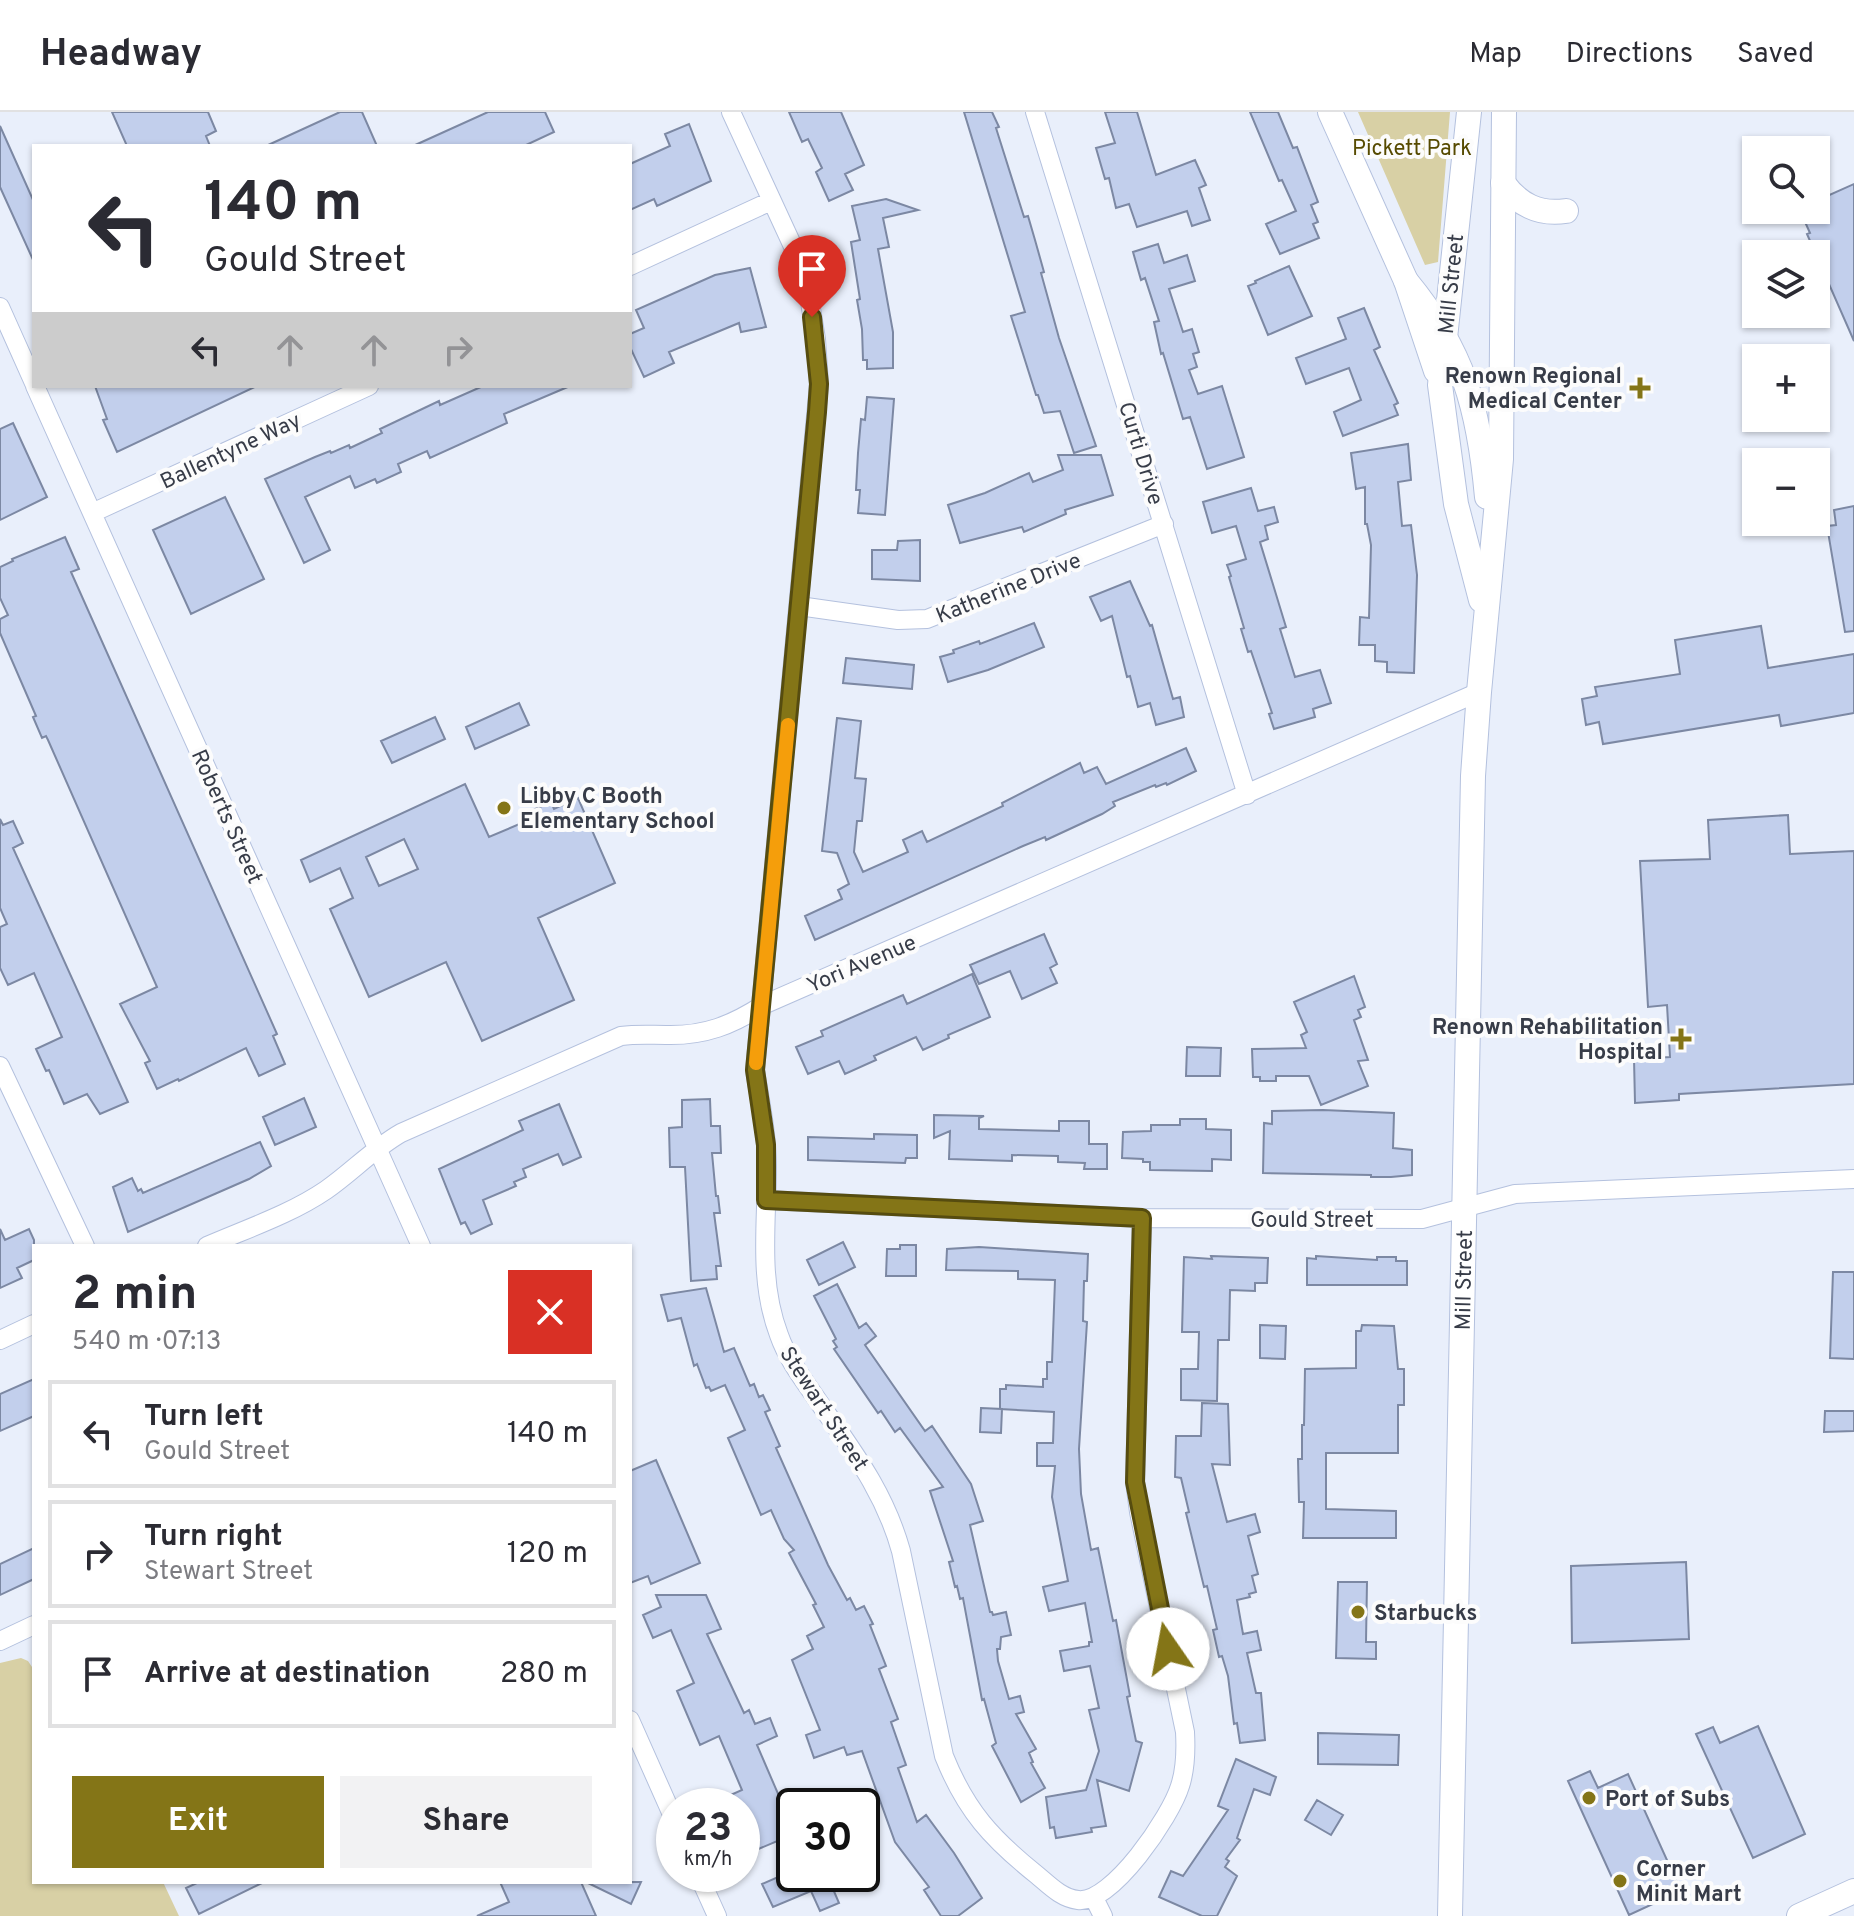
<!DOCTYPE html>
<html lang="en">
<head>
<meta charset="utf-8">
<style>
  body { margin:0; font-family:Overpass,sans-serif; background:#f2f2f3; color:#2b2b33; height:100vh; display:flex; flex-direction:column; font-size:30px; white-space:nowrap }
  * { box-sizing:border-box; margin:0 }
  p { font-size:26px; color:#7c7c81 }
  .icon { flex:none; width:44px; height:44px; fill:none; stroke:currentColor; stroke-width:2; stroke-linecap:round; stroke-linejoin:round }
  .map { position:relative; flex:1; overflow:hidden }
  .drawer { position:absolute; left:32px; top:1132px; width:600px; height:640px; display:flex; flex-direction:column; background:#fff; border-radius:0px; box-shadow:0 2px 6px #0004 }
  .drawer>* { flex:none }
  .guide { position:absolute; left:32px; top:32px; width:600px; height:244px; border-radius:0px; box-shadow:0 2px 6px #0004; background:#fff; color:#2b2b33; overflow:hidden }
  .controls { position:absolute; left:1742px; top:24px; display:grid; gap:16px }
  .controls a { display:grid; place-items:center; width:88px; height:88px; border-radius:0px; background:#fff; box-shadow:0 2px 6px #0004; font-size:40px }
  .speed { position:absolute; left:656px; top:1676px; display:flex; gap:16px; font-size:40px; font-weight:700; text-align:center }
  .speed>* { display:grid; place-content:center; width:104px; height:104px; border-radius:50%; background:#fff; box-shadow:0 2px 6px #0004; line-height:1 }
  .speed small { font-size:20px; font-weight:400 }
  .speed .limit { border:4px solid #111; border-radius:12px; background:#fff; color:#111 }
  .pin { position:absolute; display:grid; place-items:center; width:68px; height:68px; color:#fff; margin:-82px -34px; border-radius:50% 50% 50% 0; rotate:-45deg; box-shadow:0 0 8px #0007 }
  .pin .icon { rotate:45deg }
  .me { position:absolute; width:88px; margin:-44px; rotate:348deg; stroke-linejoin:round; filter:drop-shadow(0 0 6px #0008) }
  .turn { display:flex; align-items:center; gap:28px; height:168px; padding:0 40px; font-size:36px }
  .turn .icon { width:104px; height:104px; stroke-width:2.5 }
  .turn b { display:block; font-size:56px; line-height:68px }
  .lanes { display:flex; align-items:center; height:76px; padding:0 40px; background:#0003; justify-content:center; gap:40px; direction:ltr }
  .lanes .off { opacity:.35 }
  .round { display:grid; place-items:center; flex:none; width:84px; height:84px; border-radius:0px; background:#f2f2f3 }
  .summary { display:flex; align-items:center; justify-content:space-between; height:136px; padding:0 40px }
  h1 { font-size:48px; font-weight:700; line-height:60px }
  .primary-button { display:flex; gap:16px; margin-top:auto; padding:16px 40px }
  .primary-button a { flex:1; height:92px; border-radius:0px; background:#847517; color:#fff; font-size:32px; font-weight:700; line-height:92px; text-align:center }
  .primary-button a+a { background:#f2f2f3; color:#2b2b33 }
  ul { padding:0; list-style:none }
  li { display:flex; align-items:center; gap:24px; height:108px; margin:0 16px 12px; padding:0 24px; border:4px solid #e1e1e2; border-radius:0px }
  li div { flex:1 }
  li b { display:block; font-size:30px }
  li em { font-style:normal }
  header { display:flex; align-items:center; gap:48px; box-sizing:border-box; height:112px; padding:0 40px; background:#fff; border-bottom:2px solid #e1e1e2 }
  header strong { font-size:38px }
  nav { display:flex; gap:44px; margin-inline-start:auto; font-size:28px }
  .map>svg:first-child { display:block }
  .green { fill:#d8d0a5 }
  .building { fill:#c2cfec; stroke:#7c88a3; stroke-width:2; fill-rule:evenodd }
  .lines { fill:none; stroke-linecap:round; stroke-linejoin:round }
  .street-casing { stroke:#b4c1de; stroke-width:20 }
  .secondary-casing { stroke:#b4c1de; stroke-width:26 }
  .street { stroke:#fff; stroke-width:18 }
  .secondary { stroke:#fff; stroke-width:24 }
  .route-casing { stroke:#564c0f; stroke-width:20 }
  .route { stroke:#847517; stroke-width:14 }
  .slow { stroke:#f59e0b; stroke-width:14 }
  .poi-dot { fill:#847517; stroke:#fcfcfc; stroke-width:3 }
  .labels { text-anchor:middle; stroke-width:8; stroke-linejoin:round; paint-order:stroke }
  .park-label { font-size:22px; fill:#564a00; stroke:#fcfcfc }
  .street-label { font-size:22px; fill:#373c48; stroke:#fcfcfc }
  .poi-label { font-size:22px; font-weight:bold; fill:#373c48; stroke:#fcfcfc; text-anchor:start }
</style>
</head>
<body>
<header>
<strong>Headway</strong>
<nav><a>Map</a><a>Directions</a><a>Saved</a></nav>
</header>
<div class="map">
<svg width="1854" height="1804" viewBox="0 0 1854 1804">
  <rect width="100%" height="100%" fill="#e9effb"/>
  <!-- green -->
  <path class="green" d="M1358,0H1450L1438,150L1425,153Z
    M21,1546L28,1549L34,1558V1770H163L179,1804H0V1551Z"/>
  <!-- building -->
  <path class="building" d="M112,0H208L216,19L206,24L210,34H127Z
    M340,0H362L377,34H266Z
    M488,0H545L554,20L524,34H413Z
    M789,0H841L864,53L845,62L853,78L829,89L816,60L822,56L808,27L802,30Z
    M964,0H992L999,15L996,16L1024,105L1028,104L1035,128L1044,160L1041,161L1059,226L1096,334L1074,341L1060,299L1044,301L1038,283H1036L1011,204L1025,200Z
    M1105,0H1137L1156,63L1195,48L1206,73L1199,76L1210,108L1192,114L1187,99L1137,115L1129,92L1116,96L1109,66L1105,67L1096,36L1115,31Z
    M1250,0H1278L1293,36L1297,35L1318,90L1311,93L1318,110L1313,112L1319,126L1280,142L1266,112L1296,99L1282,68L1279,69Z
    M689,12L711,69L657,94L654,87L630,98V52L670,34L665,22Z
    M0,14L34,90V150L0,75Z
    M1854,72V229L1807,122L1810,121L1801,101L1816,98V89Z
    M886,87L918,98L883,106L889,135L878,137L893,220V256L867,257V248H863L862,217L857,188L860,187L851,130L860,128L852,94Z
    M1158,132L1164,151L1187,143L1195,169L1169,177L1183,220L1192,217L1199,240L1193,242L1197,255L1189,258L1198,282L1222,274L1244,345L1207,357L1190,305L1183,307L1163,241L1161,242L1154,210L1159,209L1145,166L1141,168L1133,140Z
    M1289,154L1312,204L1268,223L1248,174L1256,171L1255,169Z
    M750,156L766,215L741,220L739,211L669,240L674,251L644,265L630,235V222L644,216L636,198L715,163Z
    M1364,196L1380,235L1374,238L1398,291L1394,293L1398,303L1343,324L1334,300L1361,288L1349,256L1306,272L1296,246L1346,227L1338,206Z
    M95,274H257L117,340L103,308L107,307Z
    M483,274H570L504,302L507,311L430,346L427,339L398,352L401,360L377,371L375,367L355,376L350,364L305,385L330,438L304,451L265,367L315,345L330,339L331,341L349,333L350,336L382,321L380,317L439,289L440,293Z
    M867,285L894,287L885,403L858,401L860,378H856L858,341L861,307L865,308Z
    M13,311L47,385L0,408V317Z
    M1408,332L1411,368L1398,370L1402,414L1411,413L1417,463L1414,561L1387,560V550L1375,549V533H1359L1360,505L1369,506L1371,433L1367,412H1365V375L1356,377L1351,341Z
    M1058,343H1101L1113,383L1065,398L1066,402L1024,420L1022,415L960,431L948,393L985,381L1029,361L1033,370L1063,358Z
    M1251,376L1258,399L1274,395L1278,410L1265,414L1268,427L1260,430L1286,515L1280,517L1295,565L1320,558L1331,591L1313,597L1315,605L1274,617L1269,602L1272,601L1251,539L1248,540L1241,517L1244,516L1229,465L1231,464L1227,453L1246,447L1236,414L1212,421L1203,390Z
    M225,385L264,467L191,502L153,418Z
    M1854,394V519L1845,520L1827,414L1836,413L1834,398Z
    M65,425L79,457L71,460L277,922L273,924L285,952L259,964L246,936L179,969L178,967L157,977L145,951L150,949L120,892L157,875L48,628L46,624L42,626L33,605L36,604L0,521V507L8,503L0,486V455L13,449L12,447Z
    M920,428V469L872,467V438H897L898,429Z
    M1130,469L1150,514L1152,513L1173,587L1180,585L1184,605L1156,613L1150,591L1138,595L1130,564L1127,565L1112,504L1101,509L1090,485Z
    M1034,511L1044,535L988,558L948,570L940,545L954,541L953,538L979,529L980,532Z
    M1761,514L1768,556L1854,542V601L1781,614L1779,603L1603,632L1599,610L1586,613L1582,587L1597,584L1595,575L1680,562L1675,528Z
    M846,546L914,553L912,577L843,571Z
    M519,591L529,613L475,637L466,615Z
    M435,605L445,627L392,651L381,629Z
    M837,606L861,609L855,666L866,667L862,709H857L854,740L863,760L908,740L903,728L922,719L927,730L1003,694L1002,691L1080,651L1084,661L1097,655L1106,672L1186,636L1196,659L1167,673L1166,671L1156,675L1155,673L1113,690L1115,694L1102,702L1046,728L1045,725L1023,734L815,828L805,804L842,787L838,778L849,772L837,741L822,739Z
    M465,672L489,725L529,708L526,701L551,690L554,697L578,686L615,771L538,806L574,888L482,929L446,850L369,885L330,797L353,786L340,756L310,770L301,748ZM404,727L418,757L379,774L366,745Z
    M1788,703L1790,742L1854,739V972L1679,982V988L1635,991L1634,947L1670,945L1667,893L1648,895L1640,749L1710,747L1708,708Z
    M0,707L3,713L13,709L23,731L13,736L128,990L100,1002L87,982L64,992L49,958L46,959L36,937L62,925L34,861L8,873L0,856V815L7,812L0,796Z
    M1044,822L1057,852L1050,856L1057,871L1022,887L1010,859L979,872L970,853Z
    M972,862L990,905L948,923L949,926L923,938L916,925L874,944L876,948L845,962L839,949L808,962L796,935L823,924L821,919L903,883L907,892Z
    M1354,864L1365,895L1358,898L1361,905L1354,908L1368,948L1358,949L1368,974L1321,993L1309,964H1276V969H1260V965H1253L1252,937L1306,936L1301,923L1307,920L1294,890Z
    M1187,935L1221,936L1220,964H1186Z
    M304,986L316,1015L275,1033L263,1005Z
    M710,987L711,1014H720L721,1041H712L716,1084H718L720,1101H714L721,1154H716L717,1167L691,1169L685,1055H670L669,1016L682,1015V988Z
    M559,992L581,1045L563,1053L558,1042L523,1057L526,1065L514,1070L516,1074L483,1088L492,1112L471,1122L465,1110L461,1112L439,1057L523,1018L519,1009Z
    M1323,998L1394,1001L1393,1036L1412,1038V1063L1391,1065H1371V1063L1263,1061L1264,1011L1272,1012V999Z
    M934,1003L984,1004L979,1006V1017L1059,1019V1009H1089V1032H1107V1057H1084L1085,1051L1058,1050V1044L1012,1043V1049L949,1047L950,1019L934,1026Z
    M1180,1007H1206V1017L1231,1018V1048L1212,1047V1059L1150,1058V1050H1143V1047L1122,1046L1123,1020L1151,1019V1013H1180Z
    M874,1022L917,1023V1046H906L905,1051L808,1048V1025L874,1027Z
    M260,1030L271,1054L249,1067L128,1120L113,1075L132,1066L138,1079L141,1077L143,1081Z
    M0,1117L5,1128L29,1117L34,1128V1148L17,1156L22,1166L0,1176Z
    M843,1130L855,1155L819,1173L807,1148Z
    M900,1133H916V1164H886L887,1137H900Z
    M979,1135L1088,1142L1087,1169H1084L1083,1209L1087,1210L1079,1337L1081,1382L1091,1438L1098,1436L1113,1509L1116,1508L1130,1584L1127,1585L1136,1629L1142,1631L1129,1679L1097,1668L1106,1714L1091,1716L1092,1720L1056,1726L1054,1715L1050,1716L1046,1685L1086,1678L1099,1639L1089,1598L1099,1596L1090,1554L1064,1559L1060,1539L1089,1534V1530H1092L1085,1491L1049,1499L1043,1475L1068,1469L1052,1385L1055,1354H1037V1331H1053L1054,1300L1000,1297V1277H1006V1273L1043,1275V1267H1047V1250H1052L1055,1168L1018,1167V1159L946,1158L947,1137Z
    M1211,1144L1268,1146L1267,1171H1255V1179L1230,1178L1229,1228H1218L1217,1289L1181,1288V1257H1198L1199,1220H1182L1184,1145L1212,1147Z
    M1316,1144L1377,1148V1145H1396V1149H1407V1173H1307V1146L1316,1147Z
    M1833,1160H1854V1247L1830,1246Z
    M837,1172L859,1216L866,1211L876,1224L865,1233L925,1319L932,1314L971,1372L983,1409L970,1413L990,1500H992L993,1503L1006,1500L1011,1523L1001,1525L1000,1537H997L998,1549L1009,1587L1020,1584L1024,1600L1016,1602L1036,1637L1029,1641L1033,1650L1031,1651L1045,1676L1021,1690L992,1634L996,1631L984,1587L982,1588L963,1486L960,1487L957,1474L955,1475L949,1450L953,1449L930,1379L943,1375L900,1316L895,1320L881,1299L878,1301L834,1237L837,1235L833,1229L836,1227L814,1184Z
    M706,1176L724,1240L734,1236L750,1274L754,1272L759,1285L763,1283L770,1298L765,1300L780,1334L776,1336L828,1453L847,1488L850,1486L856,1498L864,1494L873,1512L870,1513L886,1554L879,1557L898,1607L891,1610L906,1653L898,1656L917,1710L926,1703L954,1741L982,1786L958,1804H941L924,1778L929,1775L895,1730L862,1639L847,1643L844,1635L814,1646L806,1623L820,1618L792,1548L813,1537L807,1524L824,1515L813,1493L816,1492L789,1441L794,1438L784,1427L771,1398L761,1403L728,1326L745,1318L725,1273L711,1279L709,1275L706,1276L697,1252L694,1254L681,1206L668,1209L661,1183Z
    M1260,1213L1286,1214L1285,1247L1260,1246Z
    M1362,1213L1394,1214L1398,1257H1404V1293H1398V1341H1326V1397L1396,1399V1426H1303L1304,1390H1299L1298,1347H1302V1313H1304L1305,1257L1356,1256V1219H1361Z
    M34,1267V1304L0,1319V1282Z
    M1202,1291L1228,1292L1230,1353L1212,1352L1227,1410L1255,1402L1260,1420L1248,1424L1258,1462L1252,1464L1256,1480L1249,1482L1250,1485L1237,1488L1243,1522L1257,1519L1261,1538L1247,1541L1256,1581H1261L1265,1628L1240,1631L1237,1611L1234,1612L1228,1564L1222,1544L1219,1545L1213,1518L1217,1517L1207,1474L1204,1475L1186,1401L1189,1400L1181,1366L1175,1365L1176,1324H1201Z
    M981,1296L1002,1297L1001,1321L980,1320Z
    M1825,1299H1854V1319L1824,1320Z
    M656,1348L700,1451L651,1472L648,1464L630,1471V1359Z
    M34,1436V1467L0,1483V1452Z
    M1686,1450L1689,1527L1572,1531L1571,1454Z
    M1338,1470H1367L1366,1530H1376V1547L1336,1546Z
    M656,1483H706L721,1517L707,1522L744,1601L749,1598L755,1612L770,1606L777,1624L757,1633L785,1698L794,1694V1722L749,1741L742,1724V1694H706L742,1678L719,1624L700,1633L677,1579L694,1571L671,1518L653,1526L643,1503L661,1495Z
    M1758,1614L1805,1722L1753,1746L1696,1622L1713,1615L1720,1631Z
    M1318,1621L1399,1623L1398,1653L1318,1652Z
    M1236,1647L1276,1665L1270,1683L1254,1677L1237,1726L1240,1728L1226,1747L1229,1749L1225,1755L1237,1764L1217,1804H1202L1159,1785L1171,1759L1183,1764L1228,1698L1218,1694Z
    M1590,1659L1598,1676L1628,1662L1681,1779L1629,1803L1568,1669Z
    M1317,1688L1343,1703L1331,1723L1305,1708Z
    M794,1758V1762H849L830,1770L839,1791L820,1799L811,1779L773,1795L762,1772Z
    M199,1770H264L199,1802L186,1776Z
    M500,1770H581L596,1804H477L509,1790Z
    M586,1770H641L631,1792Z"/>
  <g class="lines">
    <defs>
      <path id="street" d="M731,0L796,141L809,184L816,227L819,272L755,958C760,990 767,1022 767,1055C767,1112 758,1168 779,1223C787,1246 802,1266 816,1286C851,1337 884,1378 901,1439L944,1644C966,1699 992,1727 1037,1763C1049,1773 1061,1786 1078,1788C1112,1792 1171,1704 1180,1674C1186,1656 1186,1638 1185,1620L1139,1400L1135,1370L1142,1106
        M1035,0L1247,683
        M630,154L771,89
        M0,195L34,271
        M35,274L421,1134
        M92,401L369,274
        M799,494L898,508L927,507L1164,412
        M0,954L85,1134
        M766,1088L1142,1106L1422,1107L1515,1082L1854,1067
        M207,1134C246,1117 291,1102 326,1078C352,1060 373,1037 401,1021L621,924C637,922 650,923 666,923C705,924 732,913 763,893L1479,580
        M0,1228L34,1212
        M0,1529L34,1513
        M630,1608L674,1707
        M698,1762L717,1804
        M1094,1786L1103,1804"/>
      <g id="secondary">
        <path d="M1330,0L1406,169L1436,259"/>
        <path d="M1469,0L1440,273L1456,392L1481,488"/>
        <path d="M1503,71C1519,93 1539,103 1566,99"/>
        <path d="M1406,169C1464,239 1479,297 1487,385"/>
        <path id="s1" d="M1450,1804L1473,664L1479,580L1501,347L1504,0"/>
        <path d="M1799,1804L1854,1779"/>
      </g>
    </defs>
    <!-- street casing -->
    <use href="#street" class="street-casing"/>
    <!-- secondary casing -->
    <use href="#secondary" class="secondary-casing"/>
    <!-- street -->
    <use href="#street" class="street"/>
    <!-- secondary -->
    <use href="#secondary" class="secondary"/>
  </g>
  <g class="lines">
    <defs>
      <path id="route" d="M812,205L819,272L817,300L755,958L766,1033V1088L1142,1106L1135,1370L1168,1537"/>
    </defs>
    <!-- route casing -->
    <use href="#route" class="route-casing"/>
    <!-- route -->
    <use href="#route" class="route"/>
    <!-- slow -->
    <path class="slow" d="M756,951L788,613"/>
  </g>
  <!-- markers -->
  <g class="poi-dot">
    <path d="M1636 264h8v8h8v8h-8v8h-8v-8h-8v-8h8z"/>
    <circle cx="504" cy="696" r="8"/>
    <path d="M1677 915h8v8h8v8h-8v8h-8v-8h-8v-8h8z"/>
    <circle cx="1358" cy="1500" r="8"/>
    <circle cx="1589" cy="1686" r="8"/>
    <circle cx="1620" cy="1769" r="8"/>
  </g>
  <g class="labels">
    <!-- park labels -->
    <g class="park-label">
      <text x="1412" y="43">Pickett Park</text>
    </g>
    <!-- street labels -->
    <g class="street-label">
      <text transform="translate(1450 172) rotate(-84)" y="8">Mill Street</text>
      <text transform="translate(230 338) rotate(-25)" y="8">Ballentyne Way</text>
      <text transform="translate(1142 341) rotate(73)" y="8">Curti Drive</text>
      <text transform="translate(1008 475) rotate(-22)" y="8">Katherine Drive</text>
      <text transform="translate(228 704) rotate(66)" y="8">Roberts Street</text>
      <text transform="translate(861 851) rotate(-23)" y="8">Yori Avenue</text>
      <text x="1312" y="1115">Gould Street</text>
      <text dy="8" stroke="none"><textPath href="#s1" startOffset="636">Mill Street</textPath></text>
      <text transform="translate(825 1296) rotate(57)" y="8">Stewart Street</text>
    </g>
    <!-- poi labels -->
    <g class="poi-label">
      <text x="1622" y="271" text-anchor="end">Renown Regional<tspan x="1622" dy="25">Medical Center</tspan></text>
      <text x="520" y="691">Libby C Booth<tspan x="520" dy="25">Elementary School</tspan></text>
      <text x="1663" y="922" text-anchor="end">Renown Rehabilitation<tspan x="1663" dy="25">Hospital</tspan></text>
      <text x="1374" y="1508">Starbucks</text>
      <text x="1605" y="1694">Port of Subs</text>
      <text x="1636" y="1764">Corner<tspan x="1636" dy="25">Minit Mart</tspan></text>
    </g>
  </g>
</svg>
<div class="controls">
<a><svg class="icon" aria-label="search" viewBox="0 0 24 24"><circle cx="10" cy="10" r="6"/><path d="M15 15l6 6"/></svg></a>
<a><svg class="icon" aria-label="layers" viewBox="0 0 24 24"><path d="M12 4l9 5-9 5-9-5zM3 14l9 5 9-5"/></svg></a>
<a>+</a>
<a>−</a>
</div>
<div class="speed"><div>23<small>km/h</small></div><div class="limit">30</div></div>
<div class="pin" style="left:812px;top:205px;background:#d93025"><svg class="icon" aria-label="arrive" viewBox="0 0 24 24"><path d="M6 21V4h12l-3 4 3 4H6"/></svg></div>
<svg class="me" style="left:1168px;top:1537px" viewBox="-20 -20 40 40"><circle r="19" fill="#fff"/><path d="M0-13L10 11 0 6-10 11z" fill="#847517"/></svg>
<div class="guide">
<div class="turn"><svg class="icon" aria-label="left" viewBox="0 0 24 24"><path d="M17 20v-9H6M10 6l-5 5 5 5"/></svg><div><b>140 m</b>Gould Street</div></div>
<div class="lanes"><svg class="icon" aria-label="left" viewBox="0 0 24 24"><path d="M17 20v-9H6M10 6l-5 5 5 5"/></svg><svg class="icon off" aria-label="ahead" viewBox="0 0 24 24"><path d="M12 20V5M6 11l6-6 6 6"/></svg><svg class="icon off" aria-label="ahead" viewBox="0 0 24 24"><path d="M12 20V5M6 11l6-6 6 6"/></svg><svg class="icon off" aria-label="right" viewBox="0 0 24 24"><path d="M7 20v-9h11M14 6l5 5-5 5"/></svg></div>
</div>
<section class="drawer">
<div class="summary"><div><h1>2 min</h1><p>540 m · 07:13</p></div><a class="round" style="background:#d93025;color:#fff"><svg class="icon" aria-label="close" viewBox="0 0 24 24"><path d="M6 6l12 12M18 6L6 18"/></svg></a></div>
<ul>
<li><svg class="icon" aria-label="left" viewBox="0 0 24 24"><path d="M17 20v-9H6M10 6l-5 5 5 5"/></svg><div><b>Turn left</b><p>Gould Street</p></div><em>140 m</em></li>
<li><svg class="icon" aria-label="right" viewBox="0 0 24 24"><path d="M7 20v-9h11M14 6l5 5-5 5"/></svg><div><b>Turn right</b><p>Stewart Street</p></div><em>120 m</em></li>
<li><svg class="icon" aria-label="arrive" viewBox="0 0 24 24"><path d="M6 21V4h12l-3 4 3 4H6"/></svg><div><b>Arrive at destination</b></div><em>280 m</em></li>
</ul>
<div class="primary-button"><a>Exit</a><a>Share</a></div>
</section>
</div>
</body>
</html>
